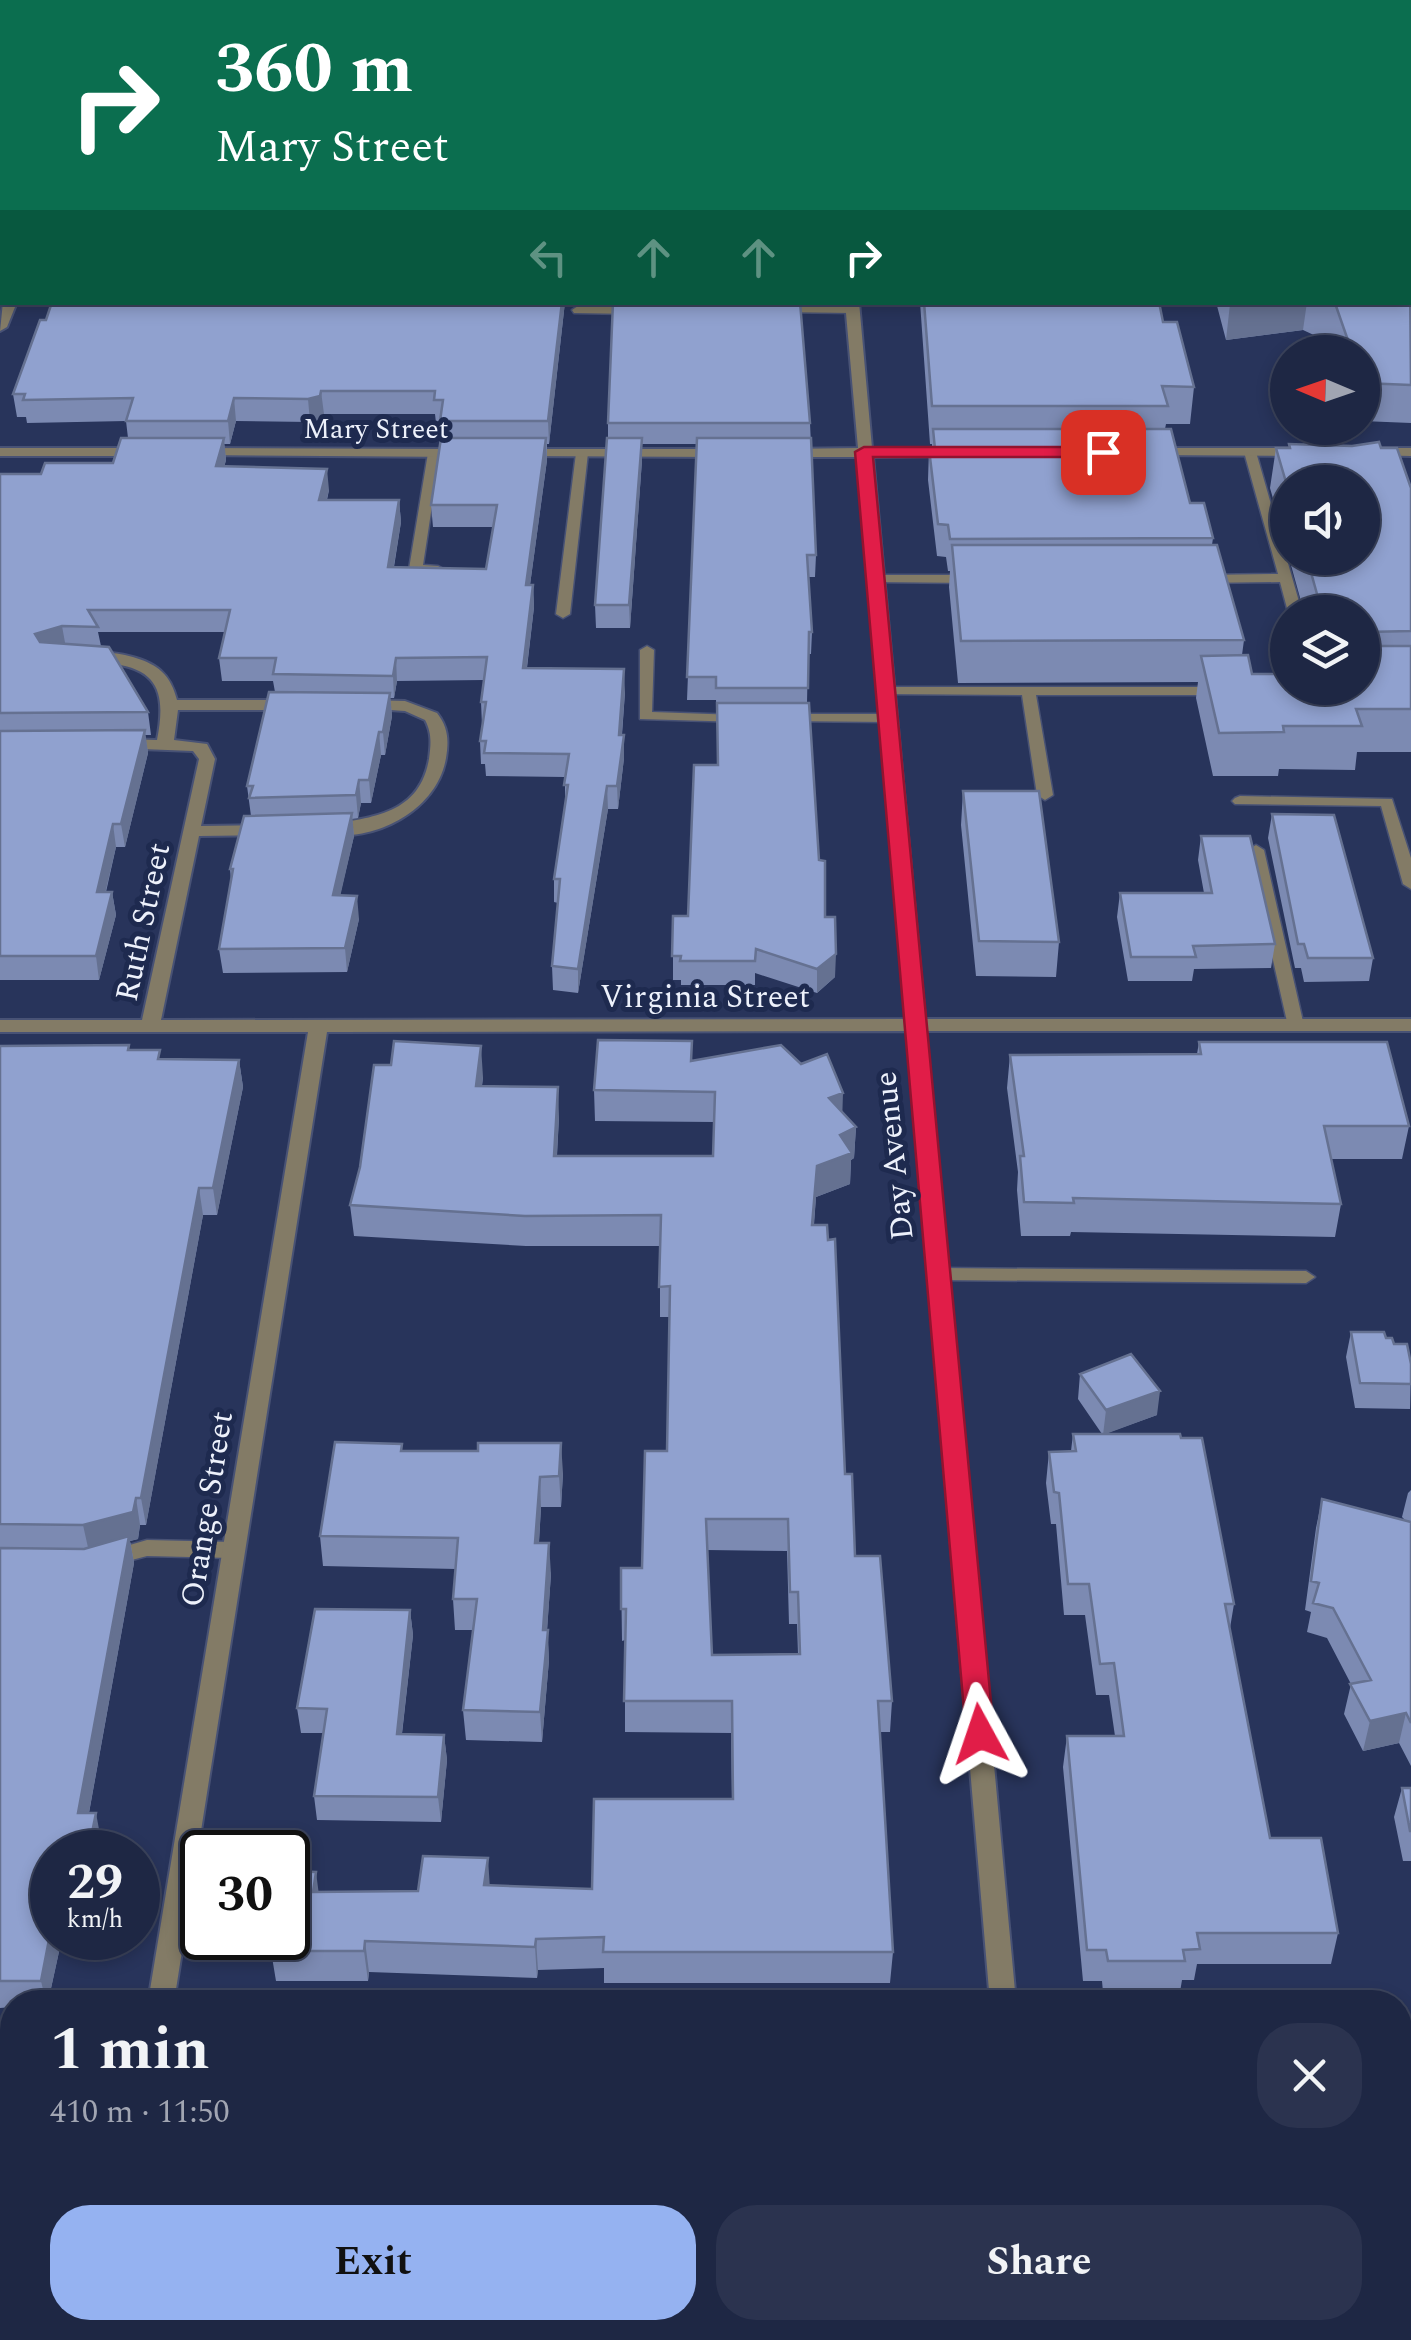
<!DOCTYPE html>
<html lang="en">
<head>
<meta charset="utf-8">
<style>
  body { margin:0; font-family:Spectral,serif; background:#2b334f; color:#f1f3f6; height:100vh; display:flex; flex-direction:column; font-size:38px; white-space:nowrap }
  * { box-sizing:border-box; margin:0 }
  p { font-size:32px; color:#a1a5b2 }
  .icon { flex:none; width:55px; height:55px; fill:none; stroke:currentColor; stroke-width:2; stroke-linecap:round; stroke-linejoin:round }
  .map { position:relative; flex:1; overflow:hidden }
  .side { position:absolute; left:0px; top:1990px; width:1412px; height:350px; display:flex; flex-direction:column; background:#1e2744; border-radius:40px 40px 0 0; box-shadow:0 5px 15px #0003,0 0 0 2px #3c445d }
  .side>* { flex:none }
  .top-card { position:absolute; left:0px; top:0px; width:1412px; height:305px; box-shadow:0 5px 15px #0003,0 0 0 2px #3c445d; background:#0b6e4f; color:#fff; overflow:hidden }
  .needle { width:65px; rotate:272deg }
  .fabs { position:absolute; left:1270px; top:335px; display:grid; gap:20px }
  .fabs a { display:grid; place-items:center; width:110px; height:110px; border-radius:50%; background:#1e2744; box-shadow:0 5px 15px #0003,0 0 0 2px #3c445d; font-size:50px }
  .speed { position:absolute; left:30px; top:1830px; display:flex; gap:20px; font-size:50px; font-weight:700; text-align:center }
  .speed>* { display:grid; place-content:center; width:130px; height:130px; border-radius:50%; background:#1e2744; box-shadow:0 5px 15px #0003,0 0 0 2px #3c445d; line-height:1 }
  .speed small { font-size:25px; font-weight:400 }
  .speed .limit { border:5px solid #111; border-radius:15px; background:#fff; color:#111 }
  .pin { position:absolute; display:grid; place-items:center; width:85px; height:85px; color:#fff; margin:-42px; border-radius:20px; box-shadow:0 5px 15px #0006 }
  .me { position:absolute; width:110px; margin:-55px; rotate:355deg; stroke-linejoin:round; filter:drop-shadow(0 0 8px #0008) }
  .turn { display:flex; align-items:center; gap:35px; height:210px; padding:0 50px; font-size:45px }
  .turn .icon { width:130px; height:130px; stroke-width:2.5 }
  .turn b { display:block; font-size:70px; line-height:85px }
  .lanes { display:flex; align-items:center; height:95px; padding:0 50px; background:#0003; justify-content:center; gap:50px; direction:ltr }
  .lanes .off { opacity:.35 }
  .round { display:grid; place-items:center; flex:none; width:105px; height:105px; border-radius:40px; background:#2b334f }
  .headline { display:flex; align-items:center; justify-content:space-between; height:170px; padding:0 50px }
  h1 { font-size:60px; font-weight:700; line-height:75px }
  .action { display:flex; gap:20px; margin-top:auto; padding:20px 50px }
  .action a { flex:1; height:115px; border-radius:40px; background:#95b2f1; color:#111; font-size:40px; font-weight:700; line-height:115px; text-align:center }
  .action a+a { background:#2b334f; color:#f1f3f6 }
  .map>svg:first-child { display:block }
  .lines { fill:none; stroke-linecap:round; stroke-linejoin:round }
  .lane-casing { stroke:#485275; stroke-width:3 }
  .street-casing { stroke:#485275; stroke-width:4 }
  .secondary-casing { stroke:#485275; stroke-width:4 }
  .lane { fill:#837b66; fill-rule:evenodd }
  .street { fill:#837b66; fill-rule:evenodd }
  .secondary { fill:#aea180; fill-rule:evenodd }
  .wall { fill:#7c8ab2; fill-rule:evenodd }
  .shaded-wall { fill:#657191 }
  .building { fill:#90a1cf; stroke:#657191; stroke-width:2.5; fill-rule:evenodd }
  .route { fill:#e11d48; stroke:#92132f; stroke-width:2.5 }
  .labels { text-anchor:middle; stroke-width:10; stroke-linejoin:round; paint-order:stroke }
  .far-street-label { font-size:28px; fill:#edf1fb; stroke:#1e2a4f }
  .street-label { font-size:32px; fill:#edf1fb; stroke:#1e2a4f }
</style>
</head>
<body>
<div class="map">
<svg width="1411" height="2340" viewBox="0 0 1411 2340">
  <rect width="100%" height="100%" fill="#28345b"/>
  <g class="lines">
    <defs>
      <path id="lane" d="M779,305H853L859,309L853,313L775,312V306Z
        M578,306H633L639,310L633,314L574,313L572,310Z
        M1250,448L1256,452L1302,612H1288L1280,582L1203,583L1196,579L1203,575L1278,574L1244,452Z
        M434,449L440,453L423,565L438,566L445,570C437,577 417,575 409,569L428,453Z
        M582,449L588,453L570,614L563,618L556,614L576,453Z
        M878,575H972L979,579L972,583L873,582L871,579Z
        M647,646L654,650L652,712L738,715L745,719L743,722L640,719V650Z
        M886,687H1219L1226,691L1219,695H1036L1053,795L1045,800L1037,795L1022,695L881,694L879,691Z
        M789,714H888L895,718L888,722L784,721V715Z
        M1240,796L1392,799L1411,858V889L1403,884L1381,806L1235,804L1232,801L1235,798Z
        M1256,845L1264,850L1304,1026L1296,1031L1288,1026L1248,850Z
        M940,1268L1306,1271L1315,1277L1306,1283L940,1280L931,1274Z
        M147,1540L232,1542L239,1545L242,1550L239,1555L232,1558L147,1556L109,1566L102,1563L99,1558L102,1553Z"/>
      <path id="street" d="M394,0H409L411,2H396Z
        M0,5H2V13H0Z
        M0,248H2V256H0Z
        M3,302H17L7,327L0,331Z
        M845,302H859L872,448H953L960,452L953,456L873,457L925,1019H1411V1031H926L1016,2002H990L907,1031L327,1032L174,2002H148L308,1032H0V1020H142L199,759L193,751L116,748L114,744L122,739L157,740C165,699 162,670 114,664C103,663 93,664 84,658C101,646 146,657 161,671C170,679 174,689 177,700H292L300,705L292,710H178L174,740L207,744L215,759L201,826L265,825L274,830L265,835L199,836L161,1020L906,1019L858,457H787L780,453L787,449L858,448Z
        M0,448H143L150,452L143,456H0Z
        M202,448L463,449L470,453L463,457L197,455L195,452Z
        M1152,448H1303L1310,452L1303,456L1147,455V449Z
        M1372,448H1411V456L1367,455L1365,452Z
        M522,449H723L730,453L723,457L517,456V450Z
        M366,700L405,701L437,713C448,727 449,740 446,758C437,811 374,843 323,834L320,830L323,826C368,817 419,817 429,759C431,744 432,733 425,720L405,711L360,708L358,705Z
        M0,2075H12V2099H0Z
        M1400,2076H1411V2100H1400Z
        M1019,2328H1047L1048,2340H1020Z"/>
      <path id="secondary" d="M718,0H734L736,2H720Z
        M1410,81H1411V89H1410Z
        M0,88L2,89V95L0,96Z"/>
    </defs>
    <!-- lane casing -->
    <use href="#lane" class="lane-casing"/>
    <!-- street casing -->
    <use href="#street" class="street-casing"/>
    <!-- secondary casing -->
    <use href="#secondary" class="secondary-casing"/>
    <!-- lane -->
    <use href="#lane" class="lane"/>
    <!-- street -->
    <use href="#street" class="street"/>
    <!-- secondary -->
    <use href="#secondary" class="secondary"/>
  </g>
  <!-- wall -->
  <path class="wall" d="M45,0H128L127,2H49Z
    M211,0H398V2H215Z
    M538,0H707L625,1L618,2H543Z
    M1184,0H1411V36L1410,37V2H1186Z
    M1411,90V423L1362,421V352H1334L1331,343L1303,330L1226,340L1216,302H1410Z
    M52,302H565L549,444H547V460L530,585H533L534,607L527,668L625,692L622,735L624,758L618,809H608L578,993L553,990L552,966L558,903L554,902V879L565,807V777L486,776L485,764H481L480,741L482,725L481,702L484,680L397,681L394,698H390L392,716L385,755H381L371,803H361L358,818L352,819L354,836L340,895L359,919L347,972L223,973L219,949L231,880L230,869L251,816L247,786L275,692L273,681H222L219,658L225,632H98L101,646L148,712L151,735H145L148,753L125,847H116L106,892H112L116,915L99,980H0V474H41L113,463L128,438L126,421L27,423L26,417H17L13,394L46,320ZM324,414H435L436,423H440L441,441L431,505L433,527H493L486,569L394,567L401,522L399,500H327L329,490L224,467L226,460L224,444H230L236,421L310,422L322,419Z
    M920,302H1159L1163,322L1194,387L1190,424H1166L1165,429L1190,503L1213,538L1212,545L1244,640L1242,655L1252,674L1362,688V612H1304L1289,558H1362L1288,482V551L1270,488L1276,448H1289V444L1381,448L1411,488V752H1357L1355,770L1279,769L1278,776H1213L1196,698L1198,682L958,683L949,587L950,571H948L946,557L937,556L928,480L929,449H932V444H930Z
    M608,423H810L816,555L815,577H809L812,632L811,654H808L807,703L819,860L825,917L835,977L817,993L755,973V985H681V980H673V916H688L718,765L716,700H687L697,444H642V460L630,628H596L595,605L608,438Z
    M963,791L1059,942L1056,977L976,976L961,825Z
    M1272,814L1373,958L1369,981L1304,982L1301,968H1295L1268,838Z
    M1201,836L1275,944L1271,968L1194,969L1192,981H1128L1117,917L1120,893H1204L1198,860Z
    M1199,1042L1409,1126L1402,1159H1331L1341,1204L1335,1237L1071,1232L1070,1236H1021L1017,1190L1018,1172L1007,1088L1010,1055L1197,1054Z
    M0,1046L130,1050L162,1060H239L243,1087L217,1215H203L146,1525H140L138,1539L130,1541L134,1563L89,1813L101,1840L52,1852L62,1938L48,2002H12V2007L0,2008Z
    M692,1061L843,1113L856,1127L854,1158L851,1160L850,1184L816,1197L814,1225L855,1556L892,1701L890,1732H880L893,1952L890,1983H604V1968L538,1970L537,1978L369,1972L368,1981H276L271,1951L318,1892L418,1891L490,1885L592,1889L732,1799L731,1733L625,1732V1640L622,1641L621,1568H642L667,1451L669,1317H660V1246H526L354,1236L350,1205L391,1065L483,1077L482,1086L559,1117L557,1156H713L714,1122L595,1121L594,1090ZM707,1550L787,1551L789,1624H797L798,1654L712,1655Z
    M1351,1332L1386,1338L1394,1344L1411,1364L1410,1409L1355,1408L1346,1357Z
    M1080,1374L1157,1415L1104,1434L1181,1438L1234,1604L1230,1628L1270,1838L1338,1933L1331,1964H1197L1194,1980H1182L1180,1992H1103L1102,1981H1083L1063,1767L1067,1736H1115L1109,1695H1096L1085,1615H1064L1056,1524H1051L1046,1483L1049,1452L1071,1451L1073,1434H1102L1078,1399Z
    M403,1451L563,1473L561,1507H541L539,1543L551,1574L547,1630L549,1660L542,1742L466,1740L463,1710L473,1630H455L453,1599L456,1569L323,1566L320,1536Z
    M1411,1490V1766L1399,1743L1363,1751L1344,1714L1351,1684L1327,1638L1307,1632L1311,1612L1305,1610L1316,1528L1322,1499L1406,1521L1402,1517L1408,1493Z
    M410,1610L413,1635L402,1734L444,1735L447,1760L441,1822L317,1820L314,1796L323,1733H301L297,1708Z
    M1402,1788H1411V1861H1403L1394,1817Z
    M1411,2183V2340H1145L1143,2328H1400Z"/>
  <!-- shaded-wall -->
  <path class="shaded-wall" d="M583,0H627L618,2H583Z
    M1396,0H1411L1410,37V2H1396Z
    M2,157V186L0,192V163Z
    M562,302H565L549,444L548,421Z
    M1240,302H1307L1303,330L1226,340L1230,304Z
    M321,391L324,414L322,419L310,422L308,399Z
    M234,398L236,421L230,444L228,421Z
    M224,438L226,460L219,488L216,466Z
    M546,438L547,460L527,607L526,585Z
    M642,438V460L630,628L629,605Z
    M327,469L329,490L321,522L319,500Z
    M399,500L401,522L390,589L388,567Z
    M533,585L534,607L524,691L523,668Z
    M62,626L66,648L38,657L35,634Z
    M396,658L397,681L394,698L393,676Z
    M624,669L625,692L620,758L619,735Z
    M390,693L392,716L385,755L383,732Z
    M145,730L148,753L125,847L121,824Z
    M379,732L381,755L371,803L369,780Z
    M624,735V758L618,809L617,786Z
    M359,780L361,803L358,818L356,795Z
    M607,786L608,809L578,993V969Z
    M352,813L354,836L335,919L333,895Z
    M113,824L116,847L100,915L97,892Z
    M112,892L116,915L99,980L96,956Z
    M357,896L359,919L347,972L345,948Z
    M836,954L835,977L817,993V969Z
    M481,1046L483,1077L478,1117L476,1086Z
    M239,1060L243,1087L217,1215L213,1188Z
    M558,1087L559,1117L555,1187L554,1156Z
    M843,1093L842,1124L829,1098Z
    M856,1127L854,1158L851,1160L850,1184L816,1197L811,1256L812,1225L817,1166L840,1135Z
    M199,1188L203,1215L146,1525L141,1498Z
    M1160,1391L1157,1415L1103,1435L1106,1410Z
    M561,1443L563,1473L561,1507L559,1476Z
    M540,1477L541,1507L537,1573L535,1543Z
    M136,1498L140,1525L138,1539L130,1541L134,1563L84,1840L78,1813L89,1552L83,1525Z
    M549,1543L551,1574L545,1660L543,1630Z
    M410,1610L413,1635L399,1759L397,1734Z
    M548,1630L549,1660L542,1742L540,1712Z
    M1406,1713L1399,1743L1363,1751L1370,1721Z
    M444,1735L447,1760L441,1822L438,1797Z
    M96,1813L101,1840L99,1852H88Z
    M488,1858L490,1889L484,1885Z
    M316,1872L320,1903L313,1892Z
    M52,1924V1938H62L48,2002H46L41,1981Z
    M536,1939L538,1970L537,1978L535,1947Z
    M365,1941L369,1972L368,1981L364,1951Z
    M553,2328H557L556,2340H553Z"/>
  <!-- building -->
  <path class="building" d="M77,0H117L116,2H81Z
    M244,0H394V2H249Z
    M625,0H707L713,2H625Z
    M1226,0H1398L1400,2H1227Z
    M1410,90H1411L1410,269Z
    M0,104H2V157L0,163Z
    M1410,282L1411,385L1363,383L1362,352H1352L1336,306L1328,302H1410Z
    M52,302H562L548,421H440L443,400H434L435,391H321L320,396L308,399L234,398L228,421H126L133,398L23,400L25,394H13L40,320H46Z
    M613,302H800L810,423H608Z
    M924,302H1159L1163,322H1177L1194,387L1162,386L1168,406H932Z
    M933,429H1171L1190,503H1204L1213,538L950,539L948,525L938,524L929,449H935Z
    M121,438H224L216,466L327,469L319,500H399L388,567L486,569L497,505H431L441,438H546L526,585H533L523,668L624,669L619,735H624L617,786H607L578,969L552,966L560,879H554L568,785H564L569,754L484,753L486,741H480L486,702H481L487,657L396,658L393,676L273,674L276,658H219L230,610H88L98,627L62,626L35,634L40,642L109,647L148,712L0,713V474H41L45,463H113Z
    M607,438H642L629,605H595Z
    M697,438H811L816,555H807L812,632H809L808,688H716V677H687Z
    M1379,442L1381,448H1397L1411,488V631L1366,632L1365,643L1369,646H1411V709H1356L1362,726H1283L1284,732L1219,733L1201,656L1248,655L1252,674H1288V688H1362V612H1322L1307,558H1362V482H1288V489L1276,448H1290L1289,444L1352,446Z
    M952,545H1217L1244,640L961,641Z
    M269,692L390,693L383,732H379L369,780H359L356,795L249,798L253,786H247Z
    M717,703H809L819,860L825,861V917H835L836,954L817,969L756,949L755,961H680L681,956H672L673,916H688L694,765H718Z
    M145,730L121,824H113L97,892H112L96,956H0V731Z
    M963,791H1039L1059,942L979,941Z
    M352,813L333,895L357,896L345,948L219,949L233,869H230L244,816Z
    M1272,814L1334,815L1373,958H1308L1304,944H1298Z
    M1201,836H1250L1275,944L1193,946L1196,957H1131L1120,893H1212Z
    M598,1040L692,1041L691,1061L781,1045L801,1064L827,1054L843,1093L829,1098L856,1127L840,1135L852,1153L817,1166L812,1225H827L828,1240L835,1239L845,1474H852L855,1556H880L892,1701H878L893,1952H603L604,1937L536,1939L535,1947L365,1941L364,1951H271L273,1938H288V1871L316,1872L313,1892L418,1891L423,1856L488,1858L484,1885L592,1889L594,1799H733L732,1701H624L626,1609H621V1568H642L645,1451H667L670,1286L659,1287L661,1215L525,1216L350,1205L360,1167L374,1065H391L394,1041L481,1046L476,1086L558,1087L554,1156H713L715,1092L594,1090ZM706,1519H788L790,1592H798L800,1654L712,1655Z
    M1199,1042H1387L1409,1126H1324L1341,1204L1073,1198L1074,1203L1024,1202L1020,1156H1024L1010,1055L1201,1054Z
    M129,1045L128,1050H160L158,1059L239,1060L213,1188H199L141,1498H136L133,1512L83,1525L0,1524V1046Z
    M1351,1332H1384L1386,1338H1392L1394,1344H1407L1411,1364V1384L1360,1383Z
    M1131,1354L1160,1391L1106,1410L1080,1374Z
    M1073,1434H1180L1181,1438H1202L1234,1604H1225L1270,1838H1321L1338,1933H1197L1200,1949L1183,1950L1185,1961H1108L1106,1950H1087L1067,1736H1124L1114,1663L1100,1664L1089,1584H1068L1059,1493L1054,1492L1049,1452L1076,1451Z
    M335,1442L402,1444L401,1451H478V1443H561L559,1476L540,1477L535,1543H549L543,1630H548L540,1712L463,1710L477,1599H453L458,1538L320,1536Z
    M1322,1499L1411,1522V1723L1406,1713L1370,1721L1350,1684L1371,1680L1333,1608L1313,1603L1319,1583L1311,1581Z
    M129,1536L78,1813H96L88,1852H52V1924L41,1981H0V1548L84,1549Z
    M315,1609L410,1610L397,1734L444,1735L438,1797L314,1796L327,1709L297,1708Z
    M1402,1788H1411V1831H1410Z
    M0,2167H12V2328H553V2340H0Z
    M1400,2187H1411V2340H1154L1153,2328H1400Z"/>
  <!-- route -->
  <path class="route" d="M864,447H1103L1112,452L1103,457H873L994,1734L990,1742L980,1745L970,1742L966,1734L855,452Z"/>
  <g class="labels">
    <!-- far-street labels -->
    <g class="far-street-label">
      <text x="376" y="438">Mary Street</text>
    </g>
    <!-- street labels -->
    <g class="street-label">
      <text transform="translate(142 922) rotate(-78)" y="11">Ruth Street</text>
      <text x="705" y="1007">Virginia Street</text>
      <text transform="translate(893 1156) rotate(-96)" y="11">Day Avenue</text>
      <text transform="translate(206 1509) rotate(-81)" y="11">Orange Street</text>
    </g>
  </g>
</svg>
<div class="fabs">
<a><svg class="needle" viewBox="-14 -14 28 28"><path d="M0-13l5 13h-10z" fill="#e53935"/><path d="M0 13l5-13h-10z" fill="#a1a5b2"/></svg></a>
<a><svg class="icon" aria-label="sound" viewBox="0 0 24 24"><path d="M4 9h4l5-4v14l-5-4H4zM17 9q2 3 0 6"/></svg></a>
<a><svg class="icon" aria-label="layers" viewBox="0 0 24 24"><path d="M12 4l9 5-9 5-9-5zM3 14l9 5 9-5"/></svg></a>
</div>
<div class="speed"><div>29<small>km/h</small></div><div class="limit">30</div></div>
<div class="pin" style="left:1103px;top:452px;background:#d93025"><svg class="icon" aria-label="arrive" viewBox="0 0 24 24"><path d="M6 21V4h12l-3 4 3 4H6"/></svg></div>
<svg class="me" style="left:980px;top:1734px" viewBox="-20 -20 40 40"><path d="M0-17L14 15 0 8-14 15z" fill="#e11d48" stroke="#fff" stroke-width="4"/></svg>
<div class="top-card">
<div class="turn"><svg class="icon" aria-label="right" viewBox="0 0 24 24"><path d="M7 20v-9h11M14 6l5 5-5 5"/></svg><div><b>360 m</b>Mary Street</div></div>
<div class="lanes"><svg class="icon off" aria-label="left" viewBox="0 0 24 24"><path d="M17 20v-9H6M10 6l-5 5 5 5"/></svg><svg class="icon off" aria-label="ahead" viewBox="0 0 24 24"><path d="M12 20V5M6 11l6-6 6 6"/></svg><svg class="icon off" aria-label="ahead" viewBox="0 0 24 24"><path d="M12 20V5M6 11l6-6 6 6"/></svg><svg class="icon" aria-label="right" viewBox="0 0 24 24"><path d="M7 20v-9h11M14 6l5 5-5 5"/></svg></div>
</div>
<section class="side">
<div class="headline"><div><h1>1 min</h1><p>410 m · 11:50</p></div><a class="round"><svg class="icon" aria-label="close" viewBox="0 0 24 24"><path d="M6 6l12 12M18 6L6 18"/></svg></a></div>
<div class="action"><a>Exit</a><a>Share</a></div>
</section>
</div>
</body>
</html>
